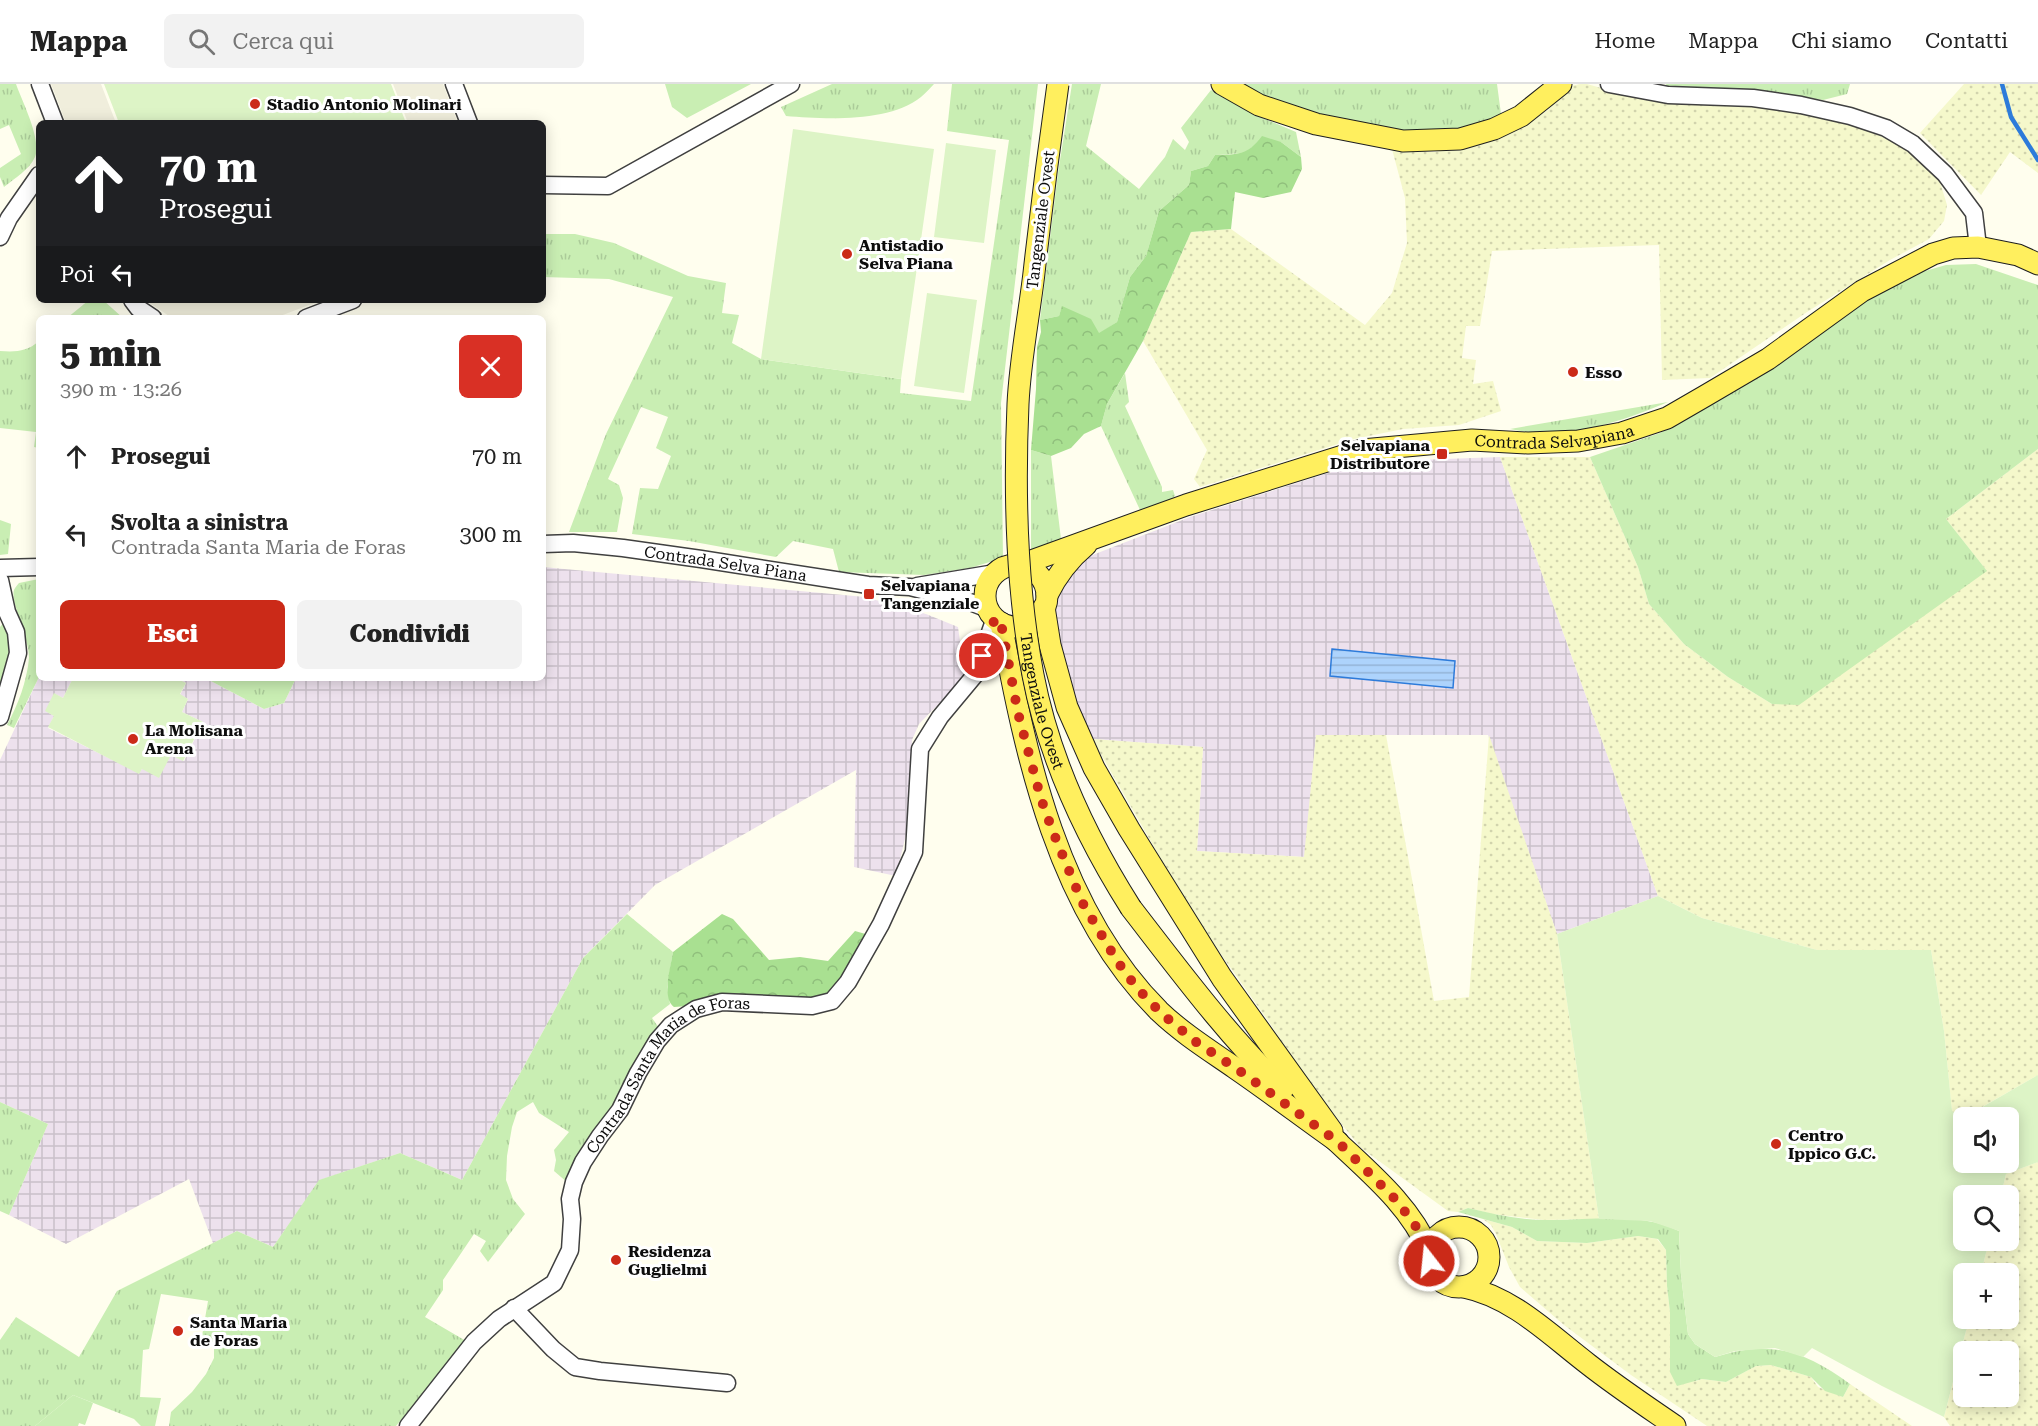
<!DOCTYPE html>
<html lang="it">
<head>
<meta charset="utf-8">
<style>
  body { margin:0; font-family:"Roboto Serif",serif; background:#f2f2f2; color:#222; height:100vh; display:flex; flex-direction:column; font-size:22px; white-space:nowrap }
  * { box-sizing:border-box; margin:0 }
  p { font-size:20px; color:#767676 }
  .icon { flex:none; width:33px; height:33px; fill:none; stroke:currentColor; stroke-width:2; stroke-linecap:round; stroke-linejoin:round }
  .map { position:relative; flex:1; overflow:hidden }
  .sheet { position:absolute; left:36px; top:231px; width:510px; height:366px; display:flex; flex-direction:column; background:#fff; border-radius:9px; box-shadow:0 3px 15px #0003 }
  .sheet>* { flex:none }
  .banner { position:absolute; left:36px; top:36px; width:510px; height:183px; border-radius:9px; box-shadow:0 3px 15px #0003; background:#202124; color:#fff; overflow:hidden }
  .controls { position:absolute; left:1953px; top:1023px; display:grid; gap:12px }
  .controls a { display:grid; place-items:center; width:66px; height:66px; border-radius:9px; background:#fff; box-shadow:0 3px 15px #0003; font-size:30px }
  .pin { position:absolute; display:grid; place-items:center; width:51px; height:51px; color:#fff; margin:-26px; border:3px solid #fff; border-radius:50%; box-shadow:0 2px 6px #0007 }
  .me { position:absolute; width:66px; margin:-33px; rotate:344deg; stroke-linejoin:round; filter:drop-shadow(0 0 4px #0008) }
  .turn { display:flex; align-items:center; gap:21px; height:126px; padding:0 24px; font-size:27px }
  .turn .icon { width:78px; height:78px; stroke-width:2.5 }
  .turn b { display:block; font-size:42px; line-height:51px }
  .then { display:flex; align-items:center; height:57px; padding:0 24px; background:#0003; gap:12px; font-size:22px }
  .round { display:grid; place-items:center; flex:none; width:63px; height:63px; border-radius:9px; background:#f2f2f2 }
  .summary { display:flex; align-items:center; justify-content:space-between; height:102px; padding:0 24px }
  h1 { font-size:36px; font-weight:800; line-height:45px }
  .action { display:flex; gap:12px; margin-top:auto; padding:12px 24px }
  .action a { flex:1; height:69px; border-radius:9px; background:#cb2a18; color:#fff; font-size:24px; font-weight:800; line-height:69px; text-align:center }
  .action a+a { background:#f2f2f2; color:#222 }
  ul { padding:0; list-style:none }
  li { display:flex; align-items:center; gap:18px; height:78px; padding:0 24px }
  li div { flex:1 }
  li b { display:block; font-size:22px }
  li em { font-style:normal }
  header { display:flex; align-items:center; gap:36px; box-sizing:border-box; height:84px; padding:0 30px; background:#fff; border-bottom:2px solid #e0e0e0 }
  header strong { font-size:28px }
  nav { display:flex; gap:33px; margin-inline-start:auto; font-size:21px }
  .search { width:420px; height:54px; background:#f2f2f2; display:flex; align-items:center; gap:15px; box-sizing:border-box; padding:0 21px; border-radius:9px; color:#767676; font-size:22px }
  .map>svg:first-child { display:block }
  .industrial { fill:url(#industrial-grid) }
  .farmland { fill:url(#farmland-dots); fill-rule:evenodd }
  .grass { fill:url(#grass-tufts) }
  .forest { fill:url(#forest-crowns) }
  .garden { fill:#c9eeb3 }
  .pitch { fill:#ddf4c6 }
  .plaza { fill:#f0eedc }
  .water { fill:url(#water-rules); stroke:#2d7bda; stroke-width:1.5 }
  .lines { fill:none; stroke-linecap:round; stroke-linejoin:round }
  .stream { stroke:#2d7bda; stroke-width:4.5 }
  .minor-casing { stroke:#404040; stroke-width:19 }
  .major-casing { stroke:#1e1e1e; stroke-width:23 }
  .minor { stroke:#fff; stroke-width:16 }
  .major { stroke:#ffef5e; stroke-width:21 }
  .major-bridge-casing { stroke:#1e1e1e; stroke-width:23; stroke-linecap:butt }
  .major-bridge { stroke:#ffef5e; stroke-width:21 }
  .route { stroke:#cb2a18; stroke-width:10; stroke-dasharray:0 18 }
  .poi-dot { fill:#cb2a18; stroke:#fff; stroke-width:2 }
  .labels { text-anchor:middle; stroke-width:6; stroke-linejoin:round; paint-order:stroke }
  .poi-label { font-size:16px; font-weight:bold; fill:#0d0d0d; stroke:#fff; text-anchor:start }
  .street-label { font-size:16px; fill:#0d0d0d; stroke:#fff }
</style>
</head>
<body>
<header>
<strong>Mappa</strong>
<div class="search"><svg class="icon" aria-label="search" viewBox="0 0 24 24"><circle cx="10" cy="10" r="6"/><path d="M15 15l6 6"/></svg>Cerca qui</div>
<nav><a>Home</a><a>Mappa</a><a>Chi siamo</a><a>Contatti</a></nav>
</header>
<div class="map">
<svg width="2038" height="1342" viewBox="0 0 2038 1342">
  <defs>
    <pattern id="industrial-grid" width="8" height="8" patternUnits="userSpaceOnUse" patternTransform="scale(1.5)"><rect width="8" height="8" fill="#ede1ed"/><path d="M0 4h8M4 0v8" fill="none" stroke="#cac0ca"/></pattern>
    <pattern id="farmland-dots" width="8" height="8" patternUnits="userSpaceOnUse" patternTransform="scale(1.5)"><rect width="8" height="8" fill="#f5f8cb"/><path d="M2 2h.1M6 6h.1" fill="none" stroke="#d1d3ad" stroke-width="1.8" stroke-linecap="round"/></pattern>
    <pattern id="grass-tufts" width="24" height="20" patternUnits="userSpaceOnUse" patternTransform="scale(1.5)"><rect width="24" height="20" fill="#c9eeb3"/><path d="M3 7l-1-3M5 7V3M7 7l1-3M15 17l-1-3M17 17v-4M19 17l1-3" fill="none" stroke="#abcb99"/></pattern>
    <pattern id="forest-crowns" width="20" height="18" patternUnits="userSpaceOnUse" patternTransform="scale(1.5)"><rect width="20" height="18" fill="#a9e091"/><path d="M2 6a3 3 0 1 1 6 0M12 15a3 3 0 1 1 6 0" fill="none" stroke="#90bf7c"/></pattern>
    <pattern id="water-rules" width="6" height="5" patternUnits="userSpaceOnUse" patternTransform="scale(1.5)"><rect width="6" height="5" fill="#add3fc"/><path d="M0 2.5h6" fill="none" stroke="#94b4d7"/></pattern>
  </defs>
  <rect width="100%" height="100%" fill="#fffeee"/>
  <!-- industrial -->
  <path class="industrial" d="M1500,373L1658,812L1557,850L1488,651H1316L1305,773L1197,767L1203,663L1092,655L1081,630L1072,607L1053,533L1054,511L1075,482L1090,472L1190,433L1363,378Z
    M543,483L865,513L926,530L958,543L965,593L919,640L912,656L910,734L896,792L854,783L856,686L655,801L583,874L462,1096L400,1069L320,1096L273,1163L237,1147L213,1159L189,1095L66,1160L9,1131L48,1040L0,1018V676L39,593L73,594L63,614L55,610L46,627L54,632L48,644L139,689L142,685L171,671L184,677L203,638L182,628L188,615L180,611L186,599L176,594H205L264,625L284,619L296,594H543Z"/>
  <!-- farmland -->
  <path class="farmland" d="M1580,0H1587L1629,12L1741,19L1843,35L1904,63L1925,81L1940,98L1947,121L1944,137L1929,155L1890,176L1807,228L1710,294L1662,296L1659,161L1492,167L1480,242H1466L1462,274L1476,276L1473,300L1493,297L1501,327L1459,341L1403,345L1354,355L1200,403L1194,395L1207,366L1143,257L1191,148L1231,145L1365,241L1392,209L1407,159L1405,114L1392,65L1434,68L1478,60L1513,46L1548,26L1567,3Z
    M1964,0H2038V89L2010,68L1981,111L1920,49Z
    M2038,365V991L1963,1034L1952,1028L1944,947L1931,866H1817L1702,834L1658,812L1500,373H1590L1638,483L1649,520L1684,560L1728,593L1772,620L1986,486L1946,435Z
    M1316,651H1386L1434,917L1469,913L1489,651L1557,850L1599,1135L1544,1136L1492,1130L1468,1124L1458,1128L1448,1127L1361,1064L1306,996L1269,938L1213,859L1165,782L1092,655L1203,663L1197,767L1304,773Z
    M2038,1078V1342H1950L1944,1333L1969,1235L2008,1234V1190L1981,1189L1989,1157L2008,1156V1112L2001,1111L2006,1090ZM1964,1268H2008V1312H1964Z
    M1483,1135L1512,1143L1537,1157L1587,1159L1638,1152L1657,1155L1666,1166L1667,1202L1670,1228V1288L1696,1297L1702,1295L1726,1298L1756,1282L1771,1281L1811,1293L1818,1303L1843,1313L1850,1300L1912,1342H1707L1631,1291L1564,1241L1520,1203L1509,1183L1496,1150L1491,1141Z"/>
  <!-- grass -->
  <path class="grass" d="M0,0H16C22,17 42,56 35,73C29,86 15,94 4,103L0,93V84L21,70L9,41L0,45Z
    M832,0H934C930,4 926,9 921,13C889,39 824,35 786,32L781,23Z
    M952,0H1038L1001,319L1003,474L970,484L924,491L839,488L833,465L793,457L776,473L689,457L632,450L640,404L658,405L671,372L656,364L668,333L641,323L608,395L619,401L623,414L617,448H569L606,350L673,213L609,195L543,193V150H575L614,159L688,192L726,199L722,229L739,231L732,259L761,275L901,295L900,309L971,317L1009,56L947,47Z
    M1072,0H1101L1086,62L1139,105L1165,73L1173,55L1185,66L1189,58L1181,44L1211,6L1253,30L1296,48L1301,73L1281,58L1255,61L1244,69L1215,71L1208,82L1191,87L1189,101L1159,127L1146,172L1130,193L1117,238L1099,250L1062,223L1059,232L1040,236L1058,89Z
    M1240,0H1497L1501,30L1479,40L1442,48H1406L1291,25Z
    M1666,0H1850L1847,10L1823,16L1762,7L1667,3Z
    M1976,180L2038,201V365L1946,435L1987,487L1799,621L1772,620L1728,593L1684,560L1649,520L1638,483L1590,373L1660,349L1737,306L1871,214L1911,191L1946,181Z
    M89,216H103L123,234H67Z
    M39,257V364L34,363L36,348L0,344V267C15,268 27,268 39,257Z
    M1125,289L1129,318L1125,322L1162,403V408L1173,406L1175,412L1171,415L1140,426L1101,342L1107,320Z
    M1668,318C1618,339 1565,357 1510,345Z
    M1031,366L1051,372L1061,455L1031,466Z
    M0,436L11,440L8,470L0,471Z
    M39,495V593L14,644L7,641C18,621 27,597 29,574C30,556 10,518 14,506C15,504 17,501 19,499Z
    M205,594H296L284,619L264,625Z
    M627,830L673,868L667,903L670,920L652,934L659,944L627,1003L568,1099L554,1087L556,1076L554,1066L569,1048L539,1029L533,1018L517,1028L512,1043L507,1072L506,1096L513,1115L525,1130L488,1178L480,1167L486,1157L474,1150L443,1196V1206L425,1233L466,1257L396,1342H169L171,1328L192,1308L206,1290L214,1274V1258H201L208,1217L161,1210L149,1265L143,1266L140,1313L161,1314L155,1342H141L134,1335L73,1311L35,1342H0V1256L16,1233L79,1273L117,1207L237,1147L273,1163L319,1096L400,1069L462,1096L583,874Z
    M0,1018L48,1040L9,1131L0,1127Z
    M1468,1124C1493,1130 1520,1136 1546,1136C1590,1137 1637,1127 1679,1147L1681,1191L1688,1250L1695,1260L1715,1273C1770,1255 1805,1267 1850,1300L1843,1313L1825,1307L1811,1293L1771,1281L1756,1282L1726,1298L1702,1295L1677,1302L1670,1288V1228L1667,1202L1666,1166L1658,1155L1638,1152L1587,1159L1537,1157L1512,1143L1458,1128Z"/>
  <!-- forest -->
  <path class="forest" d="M1262,52L1281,58L1301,73L1302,85L1291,108L1263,114L1235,108L1231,145L1191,148L1143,257L1107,320L1101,342L1084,350L1071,364L1051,372L1031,366L1036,305L1037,263L1041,248L1040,236L1059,232L1062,222L1091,235L1099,249L1117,238L1130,193L1146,172L1159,127L1189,101L1191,87L1208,82L1215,71C1238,70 1247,72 1262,52Z
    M722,830L733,835L769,876L800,873L828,877L855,847L869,851L850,882L829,910L812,913L674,923C661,914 671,882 673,868Z"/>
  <!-- garden -->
  <path class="garden" d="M665,0H751L687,34L672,23Z
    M6,536L13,572L0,619V543Z
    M73,1311L93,1319L85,1341L79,1339L78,1342H35Z"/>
  <!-- pitch -->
  <path class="pitch" d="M104,0H391L406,39H119Z
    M793,45L934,65L901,295L761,275Z
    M946,59L996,66L984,159L934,153Z
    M927,209L977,216L964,309L914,302Z
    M73,594H176L186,599L180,610L188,615L182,628L203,638L183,677L171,671L159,694L142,685L139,690L48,643L54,632L45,627L54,609L63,614Z
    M1658,812L1702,834L1817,866H1931L1944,947L1952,1027L1963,1034L1964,1078H2008V1034L1965,1033L2038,991V1078L2006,1090L2001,1111L1964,1112V1156L1989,1157L1981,1189L1964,1190V1234L1969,1235L1944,1333L1882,1302L1812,1264L1803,1273L1775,1264L1735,1267L1715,1273L1695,1260L1688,1250L1681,1191L1679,1147L1650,1137L1599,1135L1557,850Z"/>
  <!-- plaza -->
  <path class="plaza" d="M51,0H101L116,39H66Z
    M393,0H443L458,39H408Z
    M145,216H322L275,234H172Z"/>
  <!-- water -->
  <path class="water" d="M1332,565L1455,577L1453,604L1330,592Z"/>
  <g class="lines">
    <!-- stream -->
    <path class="stream" d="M2002,0L2011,33L2038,76"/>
    <defs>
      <g id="minor">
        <path d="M40,0L55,39"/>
        <path d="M454,0L469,39"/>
        <path d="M1609,0L1668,11L1753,14L1801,21L1850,32L1886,44L1913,60L1945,90L1974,129L1978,163"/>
        <path d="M543,101L608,102L791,0"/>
        <path d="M0,153L9,134L39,91"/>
        <path d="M132,216L138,224L153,234"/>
        <path d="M306,234L353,216"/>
        <path id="s1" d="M543,460L573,459L623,464L701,475L868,501L910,503L970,518L988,525"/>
        <path d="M0,484L39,483"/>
        <path d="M0,496L7,528L16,548L18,569L0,633"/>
        <path d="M917,502L995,489"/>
        <path d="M514,1224L553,1265L575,1283L600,1287L727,1299"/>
        <path id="s2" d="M408,1342L474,1258L499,1235L554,1199L570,1166L572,1135L570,1115L574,1098L583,1078L600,1052L620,1026L638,989L657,957L671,941L696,925L722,918L812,922L832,917L848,898L881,840L914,768L920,665L940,633L975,591L995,534"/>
      </g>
      <g id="major">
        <path d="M1222,0L1259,21L1316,40L1403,57L1460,55L1494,45L1521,32L1561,0"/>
        <path id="s3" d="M1020,481L1186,421L1362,366L1472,356L1528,359L1578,357L1622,349L1667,334L1705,312L1768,275L1862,207L1933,170L1953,164L1978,163L2018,171L2038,180"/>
        <circle cx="1016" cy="512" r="31"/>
        <path d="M1047,511C1057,491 1068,476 1086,461"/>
        <path d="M1044,523L1050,561L1067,623L1094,684L1129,745L1222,894L1332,1047"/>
        <path d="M1001,539C1026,674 1058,826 1159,927C1182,949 1209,966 1235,984C1270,1008 1304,1034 1338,1058"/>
        <path d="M1131,824C1179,886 1227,951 1283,1005"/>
        <path d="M1329,1050C1365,1085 1410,1120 1429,1167"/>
        <circle cx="1459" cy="1173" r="30"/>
        <path d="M1464,1203C1513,1213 1550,1251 1588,1280C1616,1302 1646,1322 1675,1342"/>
      </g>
    </defs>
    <!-- minor casing -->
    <use href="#minor" class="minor-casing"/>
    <!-- major casing -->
    <use href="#major" class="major-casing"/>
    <!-- minor -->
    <use href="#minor" class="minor"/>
    <!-- major -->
    <use href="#major" class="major"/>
    <defs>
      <g id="major-bridge">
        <path id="s4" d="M1058,0C1049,63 1041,126 1034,189C1029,232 1020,276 1018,320C1014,411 1016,502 1033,591C1049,675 1086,753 1131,824"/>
      </g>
    </defs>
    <!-- major-bridge casing -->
    <use href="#major-bridge" class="major-bridge-casing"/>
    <!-- major-bridge -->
    <use href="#major-bridge" class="major-bridge"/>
  </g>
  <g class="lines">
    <!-- route -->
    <path class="route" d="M982,572L995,534L1001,539L1018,629L1041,715L1053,748L1082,818L1117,877L1136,903L1161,929L1196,958L1237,985L1338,1058L1397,1117L1423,1152L1429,1167V1177"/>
  </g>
  <!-- markers -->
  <g class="poi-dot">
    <circle cx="255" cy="20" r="6"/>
    <circle cx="847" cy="170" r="6"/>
    <circle cx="1573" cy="288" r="6"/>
    <rect x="1436" y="364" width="12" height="12" rx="3"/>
    <rect x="863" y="504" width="12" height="12" rx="3"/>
    <circle cx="133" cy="655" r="6"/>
    <circle cx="1776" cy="1060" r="6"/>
    <circle cx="616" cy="1176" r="6"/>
    <circle cx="178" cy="1247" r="6"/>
  </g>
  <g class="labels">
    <!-- poi labels -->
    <g class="poi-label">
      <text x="267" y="26">Stadio Antonio Molinari</text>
      <text x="859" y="167">Antistadio<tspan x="859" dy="18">Selva Piana</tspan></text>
      <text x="1585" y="294">Esso</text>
      <text x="1430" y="367" text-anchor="end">Selvapiana<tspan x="1430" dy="18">Distributore</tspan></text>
      <text x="881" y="507">Selvapiana<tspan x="881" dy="18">Tangenziale</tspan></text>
      <text x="145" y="652">La Molisana<tspan x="145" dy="18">Arena</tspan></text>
      <text x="1788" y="1057">Centro<tspan x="1788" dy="18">Ippico G.C.</tspan></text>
      <text x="628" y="1173">Residenza<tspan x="628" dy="18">Guglielmi</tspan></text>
      <text x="190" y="1244">Santa Maria<tspan x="190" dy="18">de Foras</tspan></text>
    </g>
    <!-- street labels -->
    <g class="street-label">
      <text transform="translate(1040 136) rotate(-83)" y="6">Tangenziale Ovest</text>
      <text dy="6" stroke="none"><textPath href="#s3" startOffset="554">Contrada Selvapiana</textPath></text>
      <text dy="6" stroke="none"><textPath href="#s1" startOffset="184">Contrada Selva Piana</textPath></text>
      <text dy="6" stroke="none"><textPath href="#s4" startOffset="622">Tangenziale Ovest</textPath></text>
      <text dy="6" stroke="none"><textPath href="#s2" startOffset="464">Contrada Santa Maria de Foras</textPath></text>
    </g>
  </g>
</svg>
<div class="controls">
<a><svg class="icon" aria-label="sound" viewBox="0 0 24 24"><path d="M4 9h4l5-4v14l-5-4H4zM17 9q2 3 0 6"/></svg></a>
<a><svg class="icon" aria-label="search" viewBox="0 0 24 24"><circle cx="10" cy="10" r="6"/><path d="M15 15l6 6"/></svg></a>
<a>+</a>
<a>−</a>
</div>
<div class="pin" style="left:982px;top:572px;background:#d93025"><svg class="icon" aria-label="arrive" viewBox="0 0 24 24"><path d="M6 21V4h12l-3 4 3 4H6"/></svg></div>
<svg class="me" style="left:1429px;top:1177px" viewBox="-20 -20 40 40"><circle r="17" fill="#cb2a18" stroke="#fff" stroke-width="3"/><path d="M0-11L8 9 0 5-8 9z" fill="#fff"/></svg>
<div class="banner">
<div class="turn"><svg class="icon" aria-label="ahead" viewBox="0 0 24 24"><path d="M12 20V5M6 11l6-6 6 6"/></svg><div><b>70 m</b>Prosegui</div></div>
<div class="then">Poi<svg class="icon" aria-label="left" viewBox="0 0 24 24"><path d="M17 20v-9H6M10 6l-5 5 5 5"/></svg></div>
</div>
<section class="sheet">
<div class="summary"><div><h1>5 min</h1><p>390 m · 13:26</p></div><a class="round" style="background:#d93025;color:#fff"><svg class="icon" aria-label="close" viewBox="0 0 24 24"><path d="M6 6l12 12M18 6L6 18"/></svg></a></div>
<ul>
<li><svg class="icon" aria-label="ahead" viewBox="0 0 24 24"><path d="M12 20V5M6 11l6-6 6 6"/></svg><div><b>Prosegui</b></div><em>70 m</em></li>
<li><svg class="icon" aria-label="left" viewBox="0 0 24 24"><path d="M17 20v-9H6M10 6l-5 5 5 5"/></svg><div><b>Svolta a sinistra</b><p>Contrada Santa Maria de Foras</p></div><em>300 m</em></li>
</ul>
<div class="action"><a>Esci</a><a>Condividi</a></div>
</section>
</div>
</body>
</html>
